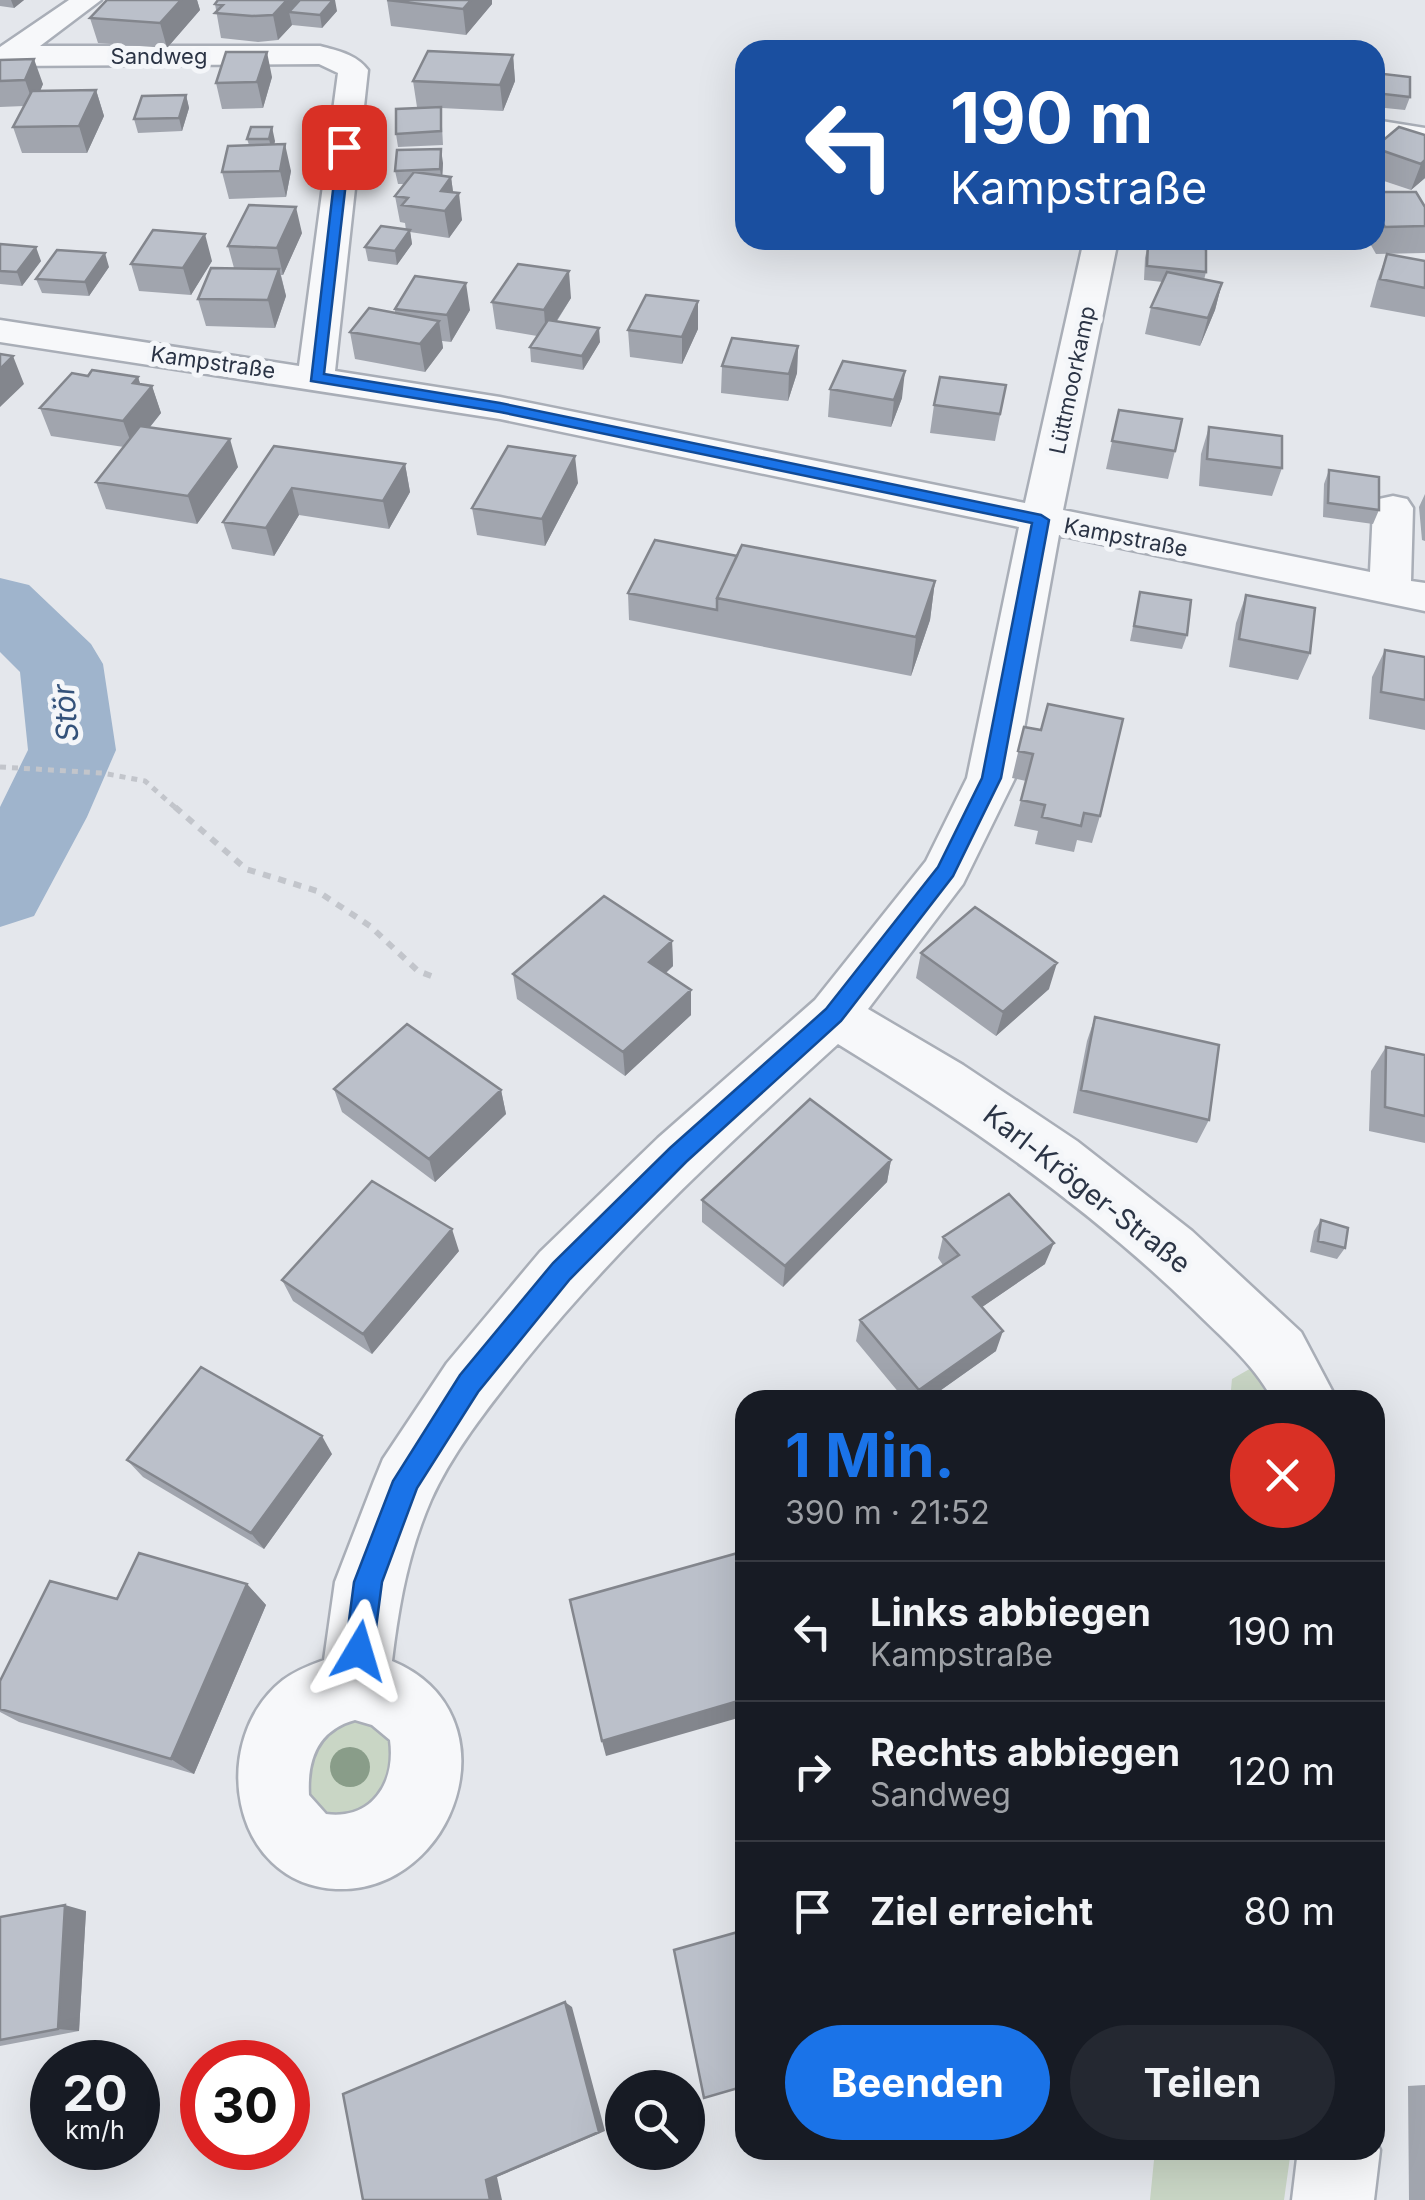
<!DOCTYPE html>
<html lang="de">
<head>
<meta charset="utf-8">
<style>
  body { margin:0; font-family:Inter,sans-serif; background:#242831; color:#f1f3f6; height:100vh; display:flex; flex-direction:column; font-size:38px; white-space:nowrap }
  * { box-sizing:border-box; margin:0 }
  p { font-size:32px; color:#9ea1a6 }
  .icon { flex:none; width:55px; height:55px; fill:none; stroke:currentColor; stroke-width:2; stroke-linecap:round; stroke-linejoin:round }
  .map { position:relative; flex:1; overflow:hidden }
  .panel { position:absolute; left:735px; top:1390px; width:650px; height:770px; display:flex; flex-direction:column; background:#171b24; border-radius:30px; box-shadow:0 10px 40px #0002 }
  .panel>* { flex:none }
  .hud { position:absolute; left:735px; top:40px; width:650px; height:210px; border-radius:30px; box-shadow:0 10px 40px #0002; background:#1a4fa0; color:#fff; overflow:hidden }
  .buttons { position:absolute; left:605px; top:2070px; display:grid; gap:20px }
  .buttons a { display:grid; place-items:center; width:100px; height:100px; border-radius:50%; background:#171b24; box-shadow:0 10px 40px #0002; font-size:50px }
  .speed { position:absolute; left:30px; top:2040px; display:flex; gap:20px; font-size:50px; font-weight:700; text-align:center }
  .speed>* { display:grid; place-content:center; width:130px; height:130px; border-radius:50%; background:#171b24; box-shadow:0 10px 40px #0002; line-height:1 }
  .speed small { font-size:25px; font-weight:400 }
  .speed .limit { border:15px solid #d22; background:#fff; color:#111 }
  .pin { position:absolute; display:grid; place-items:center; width:85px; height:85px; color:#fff; margin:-42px; border-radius:20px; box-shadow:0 5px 15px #0006 }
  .me { position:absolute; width:110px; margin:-55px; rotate:7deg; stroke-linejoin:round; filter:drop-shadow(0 0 8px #0008) }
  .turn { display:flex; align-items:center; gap:35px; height:210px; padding:0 50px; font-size:45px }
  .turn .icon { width:130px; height:130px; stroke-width:2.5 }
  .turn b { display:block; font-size:70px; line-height:85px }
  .round { display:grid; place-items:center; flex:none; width:105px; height:105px; border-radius:52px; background:#242831 }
  .summary { display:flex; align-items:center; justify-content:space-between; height:170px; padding:0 50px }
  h1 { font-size:60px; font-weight:700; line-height:75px; color:#1a73e8 }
  .primary-button { display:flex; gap:20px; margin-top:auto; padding:20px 50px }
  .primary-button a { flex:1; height:115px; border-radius:60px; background:#1a73e8; color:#fff; font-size:40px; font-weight:700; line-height:115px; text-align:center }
  .primary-button a+a { background:#242831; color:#f1f3f6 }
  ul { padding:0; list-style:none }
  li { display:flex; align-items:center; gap:30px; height:140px; padding:0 50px; border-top:2px solid #363941 }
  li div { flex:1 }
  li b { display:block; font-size:38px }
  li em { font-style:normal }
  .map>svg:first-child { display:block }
  .green { fill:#c9d6c5 }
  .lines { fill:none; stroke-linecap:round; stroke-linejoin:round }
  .river { fill:#9fb4cc; fill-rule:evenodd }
  .minor-casing { stroke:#a9aeb7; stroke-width:5 }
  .path-far1 { stroke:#c2c5cb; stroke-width:5; stroke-dasharray:6 6; stroke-linecap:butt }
  .path { stroke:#c2c5cb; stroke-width:6; stroke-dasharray:8 8; stroke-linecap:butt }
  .minor { fill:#f7f8fa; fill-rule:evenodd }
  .tree { fill:#899d89 }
  .wall { fill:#a1a5ae }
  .shaded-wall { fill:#83868d }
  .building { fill:#bbc0ca; stroke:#83868d; stroke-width:2.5 }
  .route { fill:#1a73e8; stroke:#114b97; stroke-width:2.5 }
  .labels { text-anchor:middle; stroke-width:10; stroke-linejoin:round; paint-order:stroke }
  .far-street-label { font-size:22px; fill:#2b3445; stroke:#f4f6f9 }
  .street-label { font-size:28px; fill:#2b3445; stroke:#f4f6f9 }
  .water-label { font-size:30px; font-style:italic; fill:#34527a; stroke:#f4f6f9 }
</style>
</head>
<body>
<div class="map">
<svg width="1425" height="2200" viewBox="0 0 1425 2200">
  <rect width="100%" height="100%" fill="#e4e7ec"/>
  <!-- green -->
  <path class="green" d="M1253,1367L1273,1400H1230L1232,1379Z
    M358,1719C448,1750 346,1859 311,1799C290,1762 323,1725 358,1719Z
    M1155,2150H1291L1284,2200H1150Z"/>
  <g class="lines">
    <!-- river -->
    <path class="river" d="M0,578L29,585L91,644L103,664L116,750L87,817L34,916L0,927V807L28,750L20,672L0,652Z"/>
    <defs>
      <path id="minor" d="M69,0H101L40,46H320C338,51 356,54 368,70L335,371L500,397L1025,503L1084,240H1118L1063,510L1370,572L1373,508L1379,499L1393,496L1407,499L1413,508L1411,581L1425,583V611L1059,535L1015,778L963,884L868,1009L963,1065L1077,1141L1192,1231L1301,1332L1337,1400H1273C1253,1363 1222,1338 1193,1309C1086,1205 964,1121 838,1044C727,1145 618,1245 524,1362C491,1404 453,1451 431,1500C408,1553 399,1604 392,1661C518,1713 456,1894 336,1889C230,1884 207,1740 283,1680C295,1671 310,1665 324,1660L335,1582L374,1481L383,1459L447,1363L540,1252L658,1138L815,1000L926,861L967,778L1019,527L500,419L0,342V320L299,366L338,73L319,64L0,66V47ZM355,1720L372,1725L390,1740C396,1783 372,1820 326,1814L309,1795C307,1759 318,1730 355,1720Z
        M1375,120L1425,128V146L1375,138Z
        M1375,2139L1380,2150L1374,2200H1292L1298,2150H1375Z"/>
    </defs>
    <!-- minor casing -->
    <use href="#minor" class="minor-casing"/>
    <!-- path-far1 -->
    <path class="path-far1" d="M0,767L102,773L145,781L178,810"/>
    <!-- path -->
    <path class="path" d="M175,807L246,869L317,891L370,926L418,971L434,977"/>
    <!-- minor -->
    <use href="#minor" class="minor"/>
  </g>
  <!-- trees -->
  <circle class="tree" cx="350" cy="1767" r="20"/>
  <!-- wall -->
  <path class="wall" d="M0,0H24L14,8L0,6Z
    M107,0H197L200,10L167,48L98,43L90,18Z
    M387,0H492V4L466,35L391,26Z
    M299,1L337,11L322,28L292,25L278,40L258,42L221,38L215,4Z
    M513,55L515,81L503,111L441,108L443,145L398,147L396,134L434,108L417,107L413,81Z
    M0,60L43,84L40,91L96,90L104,116L87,153H22L13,127L24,106L0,107Z
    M1375,73L1410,97L1405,110L1375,107Z
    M272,77L263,108L222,109L216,83Z
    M186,95L189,108L182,131L138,133L134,119Z
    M251,127L275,141L274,145L291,171L286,197L229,199L222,172L249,145L247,139Z
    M1425,135V178L1411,190L1375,178V147Z
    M443,163L442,176L451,177L453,192L462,220L449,238L410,232L412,244L397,265L368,261L365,247L406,230L405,223L400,222L395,196L405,184H398L395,171Z
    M1375,192L1425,207V253L1376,254L1368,240H1375Z
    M302,233L283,275H281L286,296L275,328L206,326L198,299L234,268L228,246Z
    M970,240H1012L1009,247Z
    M0,244L41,261L22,286L0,284Z
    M1148,244L1206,272L1204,280L1222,283L1215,310L1200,346L1145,334L1151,307L1163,282L1144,280L1145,258Z
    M1387,254L1425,261V317L1370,307L1377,281Z
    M212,261L191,295L139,291L131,264Z
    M109,267L89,296L42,293L36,279Z
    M571,298L557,321L600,342L583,370L531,362L530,347L537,336L496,329L492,302Z
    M698,301V329L682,364L630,357L628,330Z
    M395,309L470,310L451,342L442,341L443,348L425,372L355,359L350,332L395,313Z
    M798,346L797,373L788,401L721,393L722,366Z
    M88,376L138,377L140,384L152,386L161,413L150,427L238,467L197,524L106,509L96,482L124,447L51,436L40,408Z
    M1006,385L995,441L930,433L934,405Z
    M830,389L902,398L891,427L828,417Z
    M1119,410L1175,451L1168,479L1106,469Z
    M1209,427L1282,468L1272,496L1199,486L1201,454Z
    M274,446L405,464L410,492L389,529L299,515L274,556L232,549L223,522Z
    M1329,470L1379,510L1373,524L1323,517L1324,484Z
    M578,483L545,546L477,535L472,508Z
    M1425,494V541L1422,540L1419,507Z
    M737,556L935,581L930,620L911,676L629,620L628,593Z
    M1140,592L1187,635L1182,649L1130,641Z
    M1246,595L1310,653L1298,680L1229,667L1236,623Z
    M1385,650L1425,657V730L1369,719L1372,677Z
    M1024,727L1100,816L1092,843L1077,840L1074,852L1035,844L1038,831L1014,826L1026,781L1012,778Z
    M672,941L673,966L666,973L691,990V1015L625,1076L517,999L513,974Z
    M921,953L1049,989L996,1036L916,978Z
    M1095,1017L1209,1120L1197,1143L1073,1113L1087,1041Z
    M1386,1047L1425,1055V1143L1369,1131L1371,1071Z
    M334,1089L501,1090L506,1114L435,1182L342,1112Z
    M891,1160L887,1182L783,1287L702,1222V1200Z
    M1321,1220L1345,1248L1337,1259L1310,1252L1314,1231Z
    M943,1237L1045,1264L982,1307L996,1351L927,1400H905L856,1341L860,1320L943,1265L938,1258Z
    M459,1251L372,1354L293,1301L282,1280Z
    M332,1454L264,1549L143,1477L127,1460Z
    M247,1584L266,1605L194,1774L19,1722L0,1712V1681L117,1599Z
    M86,1911L79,2031L0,2046V1917Z
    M1425,2085V2200H1409L1408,2086Z"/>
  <!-- shaded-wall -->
  <path class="shaded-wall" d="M11,0H24L14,8Z
    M181,0H197L200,10L167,48L160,23Z
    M287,0H299L302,14L289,12L292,25L278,40L273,15Z
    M325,0H335L337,11L322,28L320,15Z
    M471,0H492V4L466,35L463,9Z
    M267,52L272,77L263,108L257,82Z
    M513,55L515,81L503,111L500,85Z
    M34,59L43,84L34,106L25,80Z
    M96,90L104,116L87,153L79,126Z
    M186,95L189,108L182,131L179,118Z
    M272,127L275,141L272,152L269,139Z
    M285,144L291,171L286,197L280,171Z
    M441,149L443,163L442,183L440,169Z
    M1425,160V178L1411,190L1421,164Z
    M451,177L454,199L459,193L462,220L449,238L441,191Z
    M296,207L302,233L283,275L277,248Z
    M410,230L412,244L397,265L395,251Z
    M205,234L212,261L191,295L183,268Z
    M36,247L41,261L22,286L17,272Z
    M105,253L109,267L89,296L85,282Z
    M279,269L286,296L275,328L268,300Z
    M569,271L571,298L546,337L544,310Z
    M466,283L470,310L451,342L447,315Z
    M1222,283L1215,310L1200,346L1208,318Z
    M698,301V329L682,364V337Z
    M439,321L443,348L425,372L420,344Z
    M599,328L600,342L583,370L582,356Z
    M798,346L797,373L788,401L789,374Z
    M13,356L24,384L0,407V369Z
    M905,371L902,398L891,427L894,400Z
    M138,377L144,396L152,386L161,413L133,448L123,421L133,383Z
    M230,439L238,467L197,524L188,496Z
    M575,456L578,483L545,546L542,519Z
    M405,464L410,492L389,529L383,501Z
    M292,488L299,515L274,556L266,528Z
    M935,581L930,620L911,676L916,637Z
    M672,941L673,966L650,987L649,962Z
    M1057,963L1049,989L996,1036L1003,1012Z
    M691,990V1015L625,1076L623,1052Z
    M501,1090L506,1114L435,1182L429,1159Z
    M891,1160L887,1182L783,1287L785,1266Z
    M452,1229L459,1251L372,1354L363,1334Z
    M1054,1243L1045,1264L966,1318L973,1297Z
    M1003,1331L996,1351L927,1400H916L919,1390Z
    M322,1436L332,1454L264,1549L251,1533Z
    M247,1584L266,1605L194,1774L171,1759Z
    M745,1699V1716L606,1756L602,1741Z
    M65,1905L86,1911L79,2031L58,2029Z
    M565,2002L572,2007L605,2131L497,2177L502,2200H490L486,2180Z"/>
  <!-- building -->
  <path class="building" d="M107,0H181L160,23L90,18Z
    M218,0H287L273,15L252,16L215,13L223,5L215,4Z
    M300,0H333L320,15L289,12Z
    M387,0H471L463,9Z
    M1249,42L1305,49L1304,50H1247Z
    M428,51L513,55L500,85L413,81Z
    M226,52H267L257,82L216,83Z
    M34,59L25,80L0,81V60Z
    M1375,73L1410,77V97L1375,93Z
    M96,90L79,126L13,127L32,91Z
    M186,95L179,118L134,119L142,96Z
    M441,107V131L396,134V109Z
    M251,127H272L269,139H247Z
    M1399,127L1425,135V160L1421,164L1375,148V147Z
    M285,144L280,171L222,172L228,146Z
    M441,149L440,169L395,171L397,150Z
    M414,172L451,177L441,191L459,193L445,211L402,205L408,198L395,196Z
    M1375,192H1416L1425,207V226L1385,227L1375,209Z
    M249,205L296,207L277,248L228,246Z
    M381,226L410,230L395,251L365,247Z
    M153,230L205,234L183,268L131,264Z
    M0,244L36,247L17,272L0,271Z
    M1148,244L1206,249V272L1147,266Z
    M57,250L105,253L85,282L36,279Z
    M1387,254L1425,261V288L1380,279Z
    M518,264L569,271L544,310L492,302Z
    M211,268L279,269L268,300L198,299Z
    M1167,272L1222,283L1208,318L1151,307Z
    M415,276L466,283L447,315L395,309Z
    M646,295L698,301L682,337L628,330Z
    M369,308L439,321L420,344L350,332Z
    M548,320L599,328L582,356L530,347Z
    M732,338L798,346L789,374L722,366Z
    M0,354L13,356L0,369Z
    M843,361L905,371L894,400L830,389Z
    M92,370L138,377L133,383L152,386L123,421L40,408L72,373L88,376Z
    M940,377L1006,385L1000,414L934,405Z
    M1119,410L1182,419L1175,451L1112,441Z
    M140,426L230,439L188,496L96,482Z
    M1209,427L1282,436V468L1207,459Z
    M274,446L405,464L383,501L292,488L266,528L223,522Z
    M508,446L575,456L542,519L472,508Z
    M1329,470L1379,477V510L1328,503Z
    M655,540L737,556L717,598V610L628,593Z
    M742,545L935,581L916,637L717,598Z
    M1140,592L1191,600L1187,635L1134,626Z
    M1246,595L1315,608L1310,653L1239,639Z
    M1385,650L1425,657V700L1381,692Z
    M1048,704L1123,719L1100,816L1084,813L1081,826L1042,817L1045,805L1021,800L1033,754L1018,751L1024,727L1041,730Z
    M604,896L672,941L649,962L691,990L623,1052L513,974Z
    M975,907L1057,963L1003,1012L921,953Z
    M1095,1017L1219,1045L1209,1120L1081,1090Z
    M407,1024L501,1090L429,1159L334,1089Z
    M1386,1047L1425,1055V1116L1385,1107Z
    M810,1099L891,1160L785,1266L702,1200Z
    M372,1181L452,1229L363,1334L282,1280Z
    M1009,1194L1054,1243L973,1297L1003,1331L919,1390L860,1320L959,1255L943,1237Z
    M1321,1220L1348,1228L1345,1248L1318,1241Z
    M201,1367L322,1436L251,1533L127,1460Z
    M745,1551V1699L602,1741L570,1600Z
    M139,1553L247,1584L171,1759L0,1709V1681L50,1581L117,1599Z
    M65,1905L58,2029L0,2040V1917Z
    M745,1930V2086L704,2098L674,1950Z
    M565,2002L599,2132L486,2180L490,2200H363L343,2094Z"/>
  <!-- route -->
  <path class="route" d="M344,143L350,147L324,374L500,403L1041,515L1049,520L1001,778L953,876L841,1021L686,1162L570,1279L478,1392L417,1488L382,1582L373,1651L369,1661L359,1665L349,1661L345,1651L354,1582L393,1481L460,1375L553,1263L670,1148L826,1009L938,867L982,778L1032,523L500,412L311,381L338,147Z"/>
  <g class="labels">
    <!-- far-street labels -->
    <g class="far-street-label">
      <text x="159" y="64">Sandweg</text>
      <text transform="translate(213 362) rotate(8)" y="8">Kampstraße</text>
      <text transform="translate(1072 380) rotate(-78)" y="8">Lüttmoorkamp</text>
      <text transform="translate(1126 537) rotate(11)" y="8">Kampstraße</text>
    </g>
    <!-- street labels -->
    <g class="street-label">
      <text transform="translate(1087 1189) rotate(38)" y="10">Karl-Kröger-Straße</text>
    </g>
    <!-- water labels -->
    <g class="water-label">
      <text transform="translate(66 713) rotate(-95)" y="10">Stör</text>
    </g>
  </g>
</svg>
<div class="buttons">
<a><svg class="icon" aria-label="search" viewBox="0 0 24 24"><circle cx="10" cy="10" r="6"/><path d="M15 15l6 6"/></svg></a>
</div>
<div class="speed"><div>20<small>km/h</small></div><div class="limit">30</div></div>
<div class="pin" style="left:344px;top:147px;background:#d93025"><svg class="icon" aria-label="arrive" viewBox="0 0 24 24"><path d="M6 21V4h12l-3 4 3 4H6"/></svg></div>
<svg class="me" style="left:359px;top:1651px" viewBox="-20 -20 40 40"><path d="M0-17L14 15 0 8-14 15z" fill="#1a73e8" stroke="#fff" stroke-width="4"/></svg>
<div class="hud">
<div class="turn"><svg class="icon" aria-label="left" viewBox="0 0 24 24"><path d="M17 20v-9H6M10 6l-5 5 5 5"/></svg><div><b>190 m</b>Kampstraße</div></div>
</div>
<section class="panel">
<div class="summary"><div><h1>1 Min.</h1><p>390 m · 21:52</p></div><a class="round" style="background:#d93025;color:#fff"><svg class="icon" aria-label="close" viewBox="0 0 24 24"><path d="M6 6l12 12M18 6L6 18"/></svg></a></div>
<ul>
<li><svg class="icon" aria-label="left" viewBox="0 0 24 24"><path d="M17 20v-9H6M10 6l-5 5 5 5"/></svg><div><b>Links abbiegen</b><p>Kampstraße</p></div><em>190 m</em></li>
<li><svg class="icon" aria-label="right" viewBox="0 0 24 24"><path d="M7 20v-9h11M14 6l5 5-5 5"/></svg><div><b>Rechts abbiegen</b><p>Sandweg</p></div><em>120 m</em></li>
<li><svg class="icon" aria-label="arrive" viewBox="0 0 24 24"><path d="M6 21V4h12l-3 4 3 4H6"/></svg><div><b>Ziel erreicht</b></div><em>80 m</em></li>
</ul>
<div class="primary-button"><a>Beenden</a><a>Teilen</a></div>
</section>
</div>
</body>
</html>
